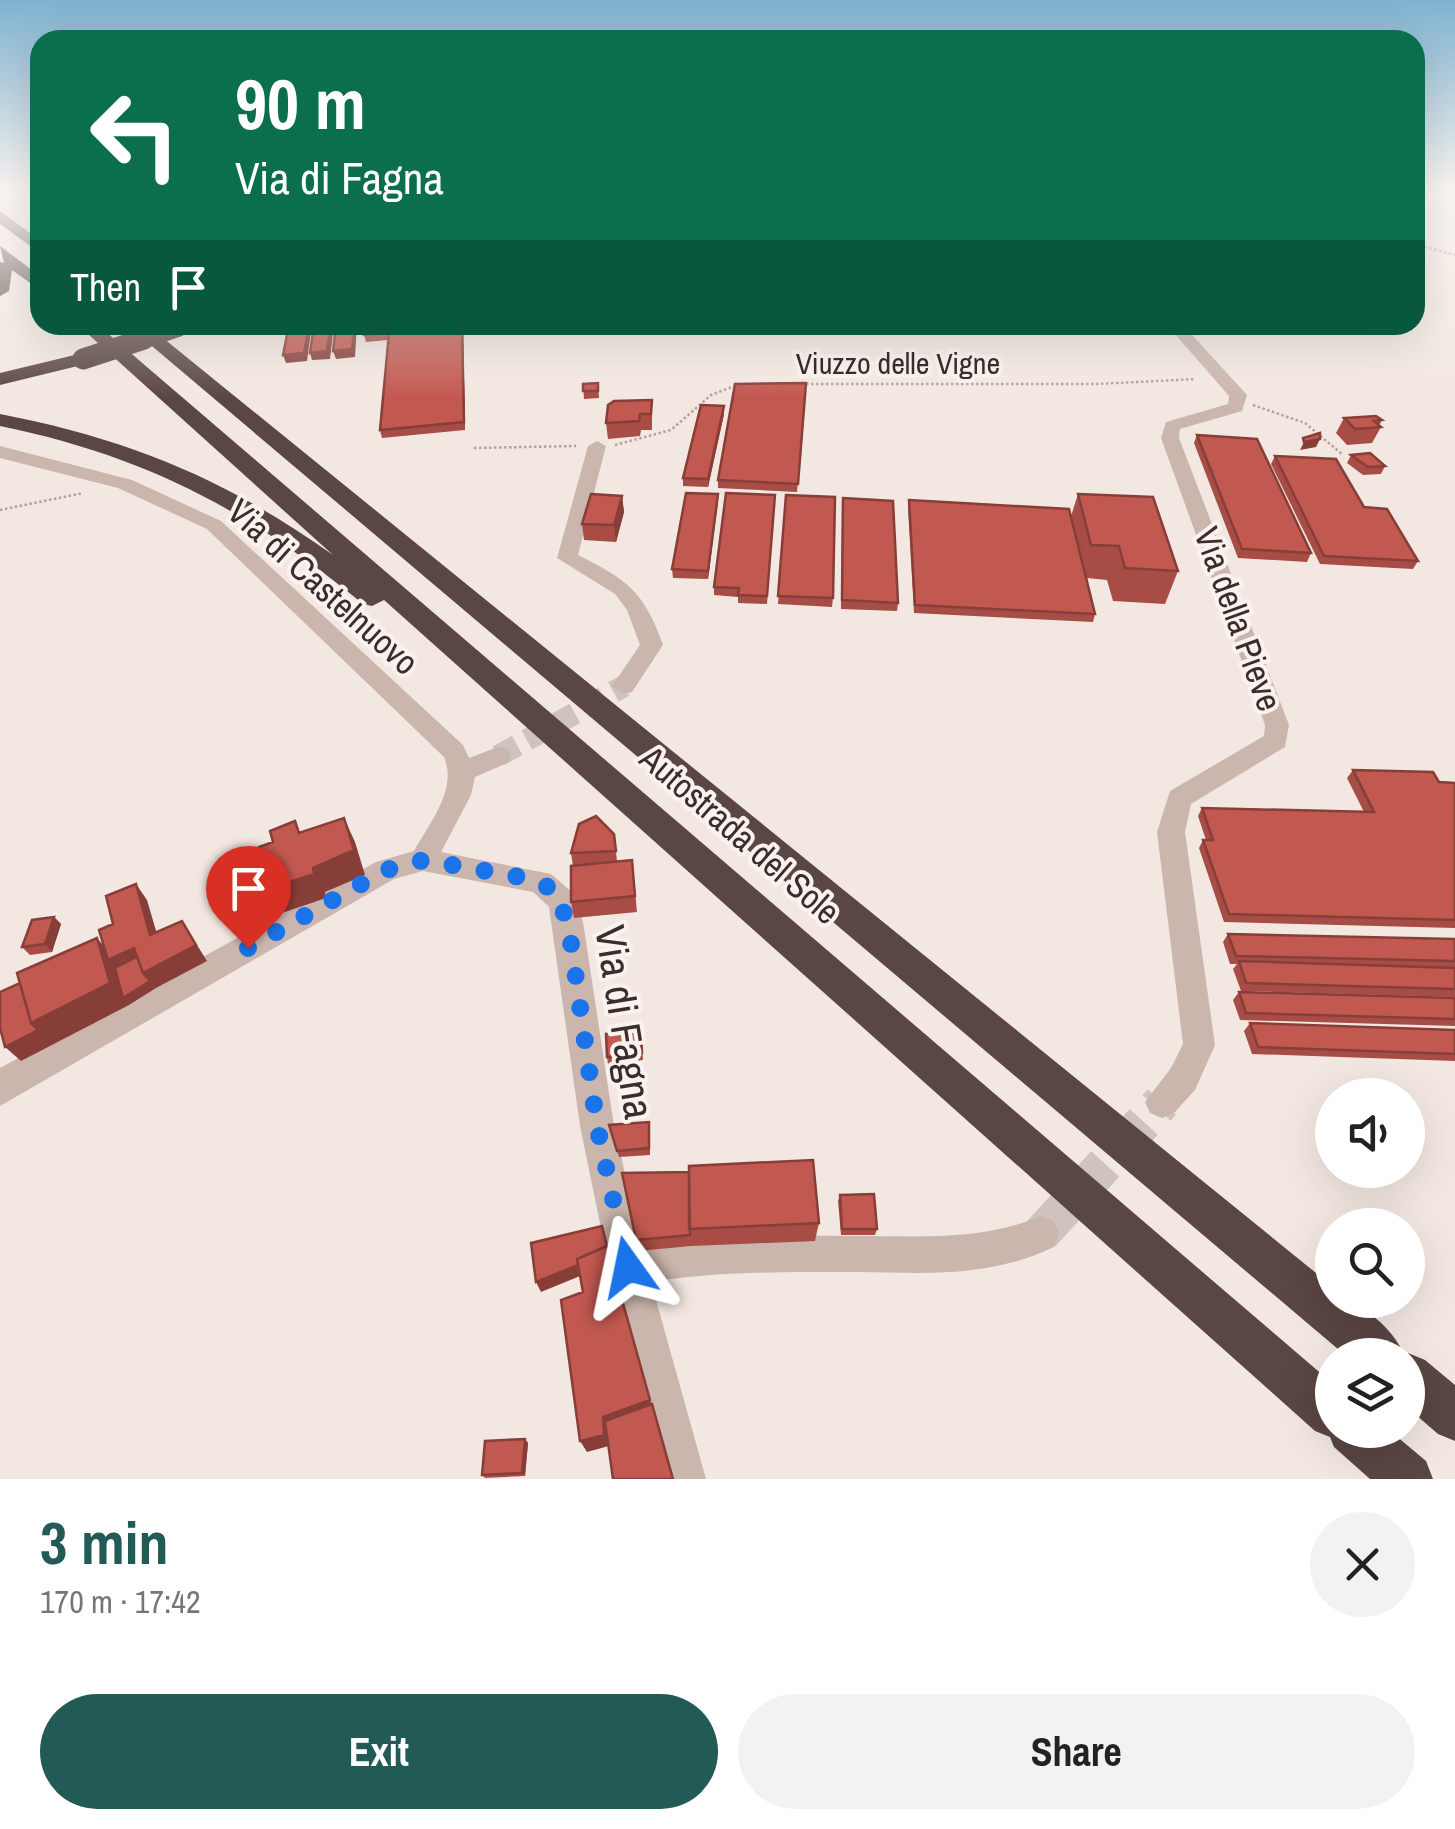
<!DOCTYPE html>
<html lang="en">
<head>
<meta charset="utf-8">
<style>
  body { margin:0; font-family:"Archivo Narrow",sans-serif; background:#f2f2f2; color:#222; height:100vh; display:flex; flex-direction:column; font-size:38px; white-space:nowrap }
  * { box-sizing:border-box; margin:0 }
  p { font-size:32px; color:#767676 }
  .icon { flex:none; width:55px; height:55px; fill:none; stroke:currentColor; stroke-width:2; stroke-linecap:round; stroke-linejoin:round }
  .map { position:relative; height:1479px; overflow:hidden }
  .sheet { display:flex; flex-direction:column; background:#fff; flex:1 }
  .sheet>* { flex:none }
  .guide { position:absolute; left:30px; top:30px; width:1395px; height:305px; border-radius:30px; box-shadow:0 10px 40px #0002; background:#0b6e4f; color:#fff; overflow:hidden }
  .controls { position:absolute; left:1315px; top:1078px; display:grid; gap:20px }
  .controls a { display:grid; place-items:center; width:110px; height:110px; border-radius:50%; background:#fff; box-shadow:0 10px 40px #0002; font-size:50px }
  .pin { position:absolute; display:grid; place-items:center; width:85px; height:85px; color:#fff; margin:-102px -42px; border-radius:50% 50% 50% 0; rotate:-45deg; box-shadow:0 0 10px #0007 }
  .pin .icon { rotate:45deg }
  .me { position:absolute; width:110px; margin:-55px; rotate:348deg; stroke-linejoin:round; filter:drop-shadow(0 0 8px #0008) }
  .turn { display:flex; align-items:center; gap:35px; height:210px; padding:0 40px; font-size:45px }
  .turn .icon { width:130px; height:130px; stroke-width:2.5 }
  .turn b { display:block; font-size:70px; line-height:85px }
  .then { display:flex; align-items:center; height:95px; padding:0 40px; background:#0003; gap:20px; font-size:38px }
  .round { display:grid; place-items:center; flex:none; width:105px; height:105px; border-radius:52px; background:#f2f2f2 }
  .overview { display:flex; align-items:center; justify-content:space-between; height:170px; padding:0 40px }
  h1 { font-size:60px; font-weight:700; line-height:75px; color:#225a55 }
  .action { display:flex; gap:20px; margin-top:auto; padding:20px 40px }
  .action a { flex:1; height:115px; border-radius:60px; background:#225a55; color:#fff; font-size:40px; font-weight:700; line-height:115px; text-align:center }
  .action a+a { background:#f2f2f2; color:#222 }
  .map>svg:first-child { display:block }
  .lines { fill:none; stroke-linecap:round; stroke-linejoin:round }
  .minor-tunnel-far1 { stroke:#cec3bd; stroke-width:22; stroke-dasharray:22 11; stroke-linecap:butt }
  .minor-tunnel { stroke:#cec3bd; stroke-width:38; stroke-dasharray:38 19; stroke-linecap:butt }
  .path { stroke:#b7a097; stroke-width:2.5; stroke-dasharray:2.5 2.5; stroke-linecap:butt }
  .minor { fill:#cbb6ad; fill-rule:evenodd }
  .highway { fill:#5a4643; fill-rule:evenodd }
  .highway-bridge-far1 { stroke:#5a4643; stroke-width:18 }
  .highway-bridge { stroke:#5a4643; stroke-width:21 }
  .wall { fill:#a74d45 }
  .shaded-wall { fill:#883e38 }
  .building { fill:#c25950; stroke:#883e38; stroke-width:2.5 }
  .route { stroke:#1a73e8; stroke-width:18; stroke-dasharray:0 32.4 }
  .labels { text-anchor:middle; stroke-width:8; stroke-linejoin:round; paint-order:stroke }
  .far-street-label { font-size:30px; fill:#3a2d2b; stroke:#faf2ee }
  .street-label { font-size:35px; fill:#3a2d2b; stroke:#faf2ee }
  .near-street-label { font-size:42px; fill:#3a2d2b; stroke:#faf2ee }
</style>
</head>
<body>
<div class="map">
<svg width="1455" height="1479" viewBox="0 0 1455 1479">
  <rect width="100%" height="100%" fill="#f3e8e1"/>
  <g class="lines">
    <!-- minor-tunnel-far1 -->
    <path class="minor-tunnel-far1" d="M498,756L624,686"/>
    <!-- minor-tunnel -->
    <path class="minor-tunnel" d="M1041,1234L1162,1102"/>
    <!-- path -->
    <path class="path" d="M1415,244L1455,255
      M223,325H229
      M801,384H1096L1196,379
      M1253,405L1305,423L1343,455
      M615,445L671,430L711,395L737,385
      M474,448L576,446
      M0,510L83,493"/>
    <!-- minor -->
    <path class="minor" d="M1167,325H1183L1247,395L1242,411L1180,429L1179,438L1289,725L1285,747L1191,804L1185,832L1215,1045L1195,1090L1174,1113L1162,1118L1150,1113L1145,1102L1171,1068L1183,1044L1157,832L1170,791L1264,736L1265,725L1161,438L1166,422L1228,404L1229,396Z
      M597,441L606,446L578,555C627,579 645,593 663,645L632,692L624,694L612,686L640,645L627,610L615,594L557,558L588,446Z
      M0,446L132,480L221,521L463,745L469,758L498,747L507,749L511,756L507,763L475,777L471,795L441,852L551,874L572,892L583,922L614,1126L642,1246C713,1234 786,1235 858,1236C922,1236 981,1241 1041,1216L1054,1221L1059,1234L1054,1247C989,1278 928,1273 858,1272C789,1272 719,1271 651,1282L706,1479H664L609,1267L580,1126L549,907L533,892L423,871L394,879L0,1106V1068L376,862L414,851C429,824 458,789 444,757L207,529L118,488L0,458Z"/>
    <!-- highway -->
    <path class="highway" d="M0,211L40,240V253L0,224Z
      M0,246L40,276V290L12,270L9,291L0,296V262L4,263Z
      M78,325H98L1332,1383V1430H1389L1426,1461L1433,1479H1370L1334,1447L1330,1437L1315,1431L384,600L372,606L363,604C248,510 146,456 0,426V414C129,439 226,479 333,555Z
      M127,325H147L1332,1286V1300C1361,1300 1394,1329 1404,1355L1408,1353L1425,1360L1455,1385V1441L1438,1434L1408,1408V1355H1345Z
      M83,353L93,359L90,363L0,385V373Z"/>
    <!-- highway-bridge-far1 -->
    <path class="highway-bridge-far1" d="M136,342L178,328"/>
    <!-- highway-bridge -->
    <path class="highway-bridge" d="M83,359L144,339"/>
  </g>
  <!-- wall -->
  <path class="wall" d="M365,325H463L465,430L382,438L380,430L388,340L366,342L364,335Z
    M475,325H489V327L476,328Z
    M576,325H603L602,332H577Z
    M598,383L599,398L584,399L583,384Z
    M806,383L797,492L718,488V480Z
    M652,400V430H641L640,436L608,439L606,423Z
    M724,406V414L708,487L683,486V478Z
    M1344,418L1382,420L1379,426L1381,427L1372,443L1347,445L1336,433Z
    M1197,435L1311,553L1307,562L1238,558L1194,443Z
    M1351,455L1385,466L1381,474L1363,475L1347,463Z
    M1275,456L1364,507L1418,561L1413,569L1320,564L1271,464Z
    M718,494L708,579L673,578L672,569Z
    M1078,494L1178,571L1165,604L1113,601L1107,580L1087,578L1095,614L1093,622L914,613L908,508L909,500L1071,516Z
    M775,495L767,604L738,603V597L714,595V587Z
    M786,495L833,598L832,607L778,604Z
    M622,496L624,512L616,542L584,540L582,524Z
    M842,506L898,603L897,611L841,609Z
    M1353,770L1439,782L1455,783V928L1224,922L1199,848L1203,840H1206L1198,816L1202,808L1364,812L1347,778Z
    M614,834L617,861L632,860L637,912L574,918L571,902L573,866L571,853Z
    M54,917L61,924L52,952L30,955L22,947Z
    M1228,934L1455,939V997L1241,991L1233,969L1237,964H1230L1223,942Z
    M1239,992L1455,998V1026L1240,1020L1233,1000Z
    M1250,1023L1455,1030V1061L1252,1054L1244,1031Z
    M641,1031L643,1060L608,1064L607,1057Z
    M609,1125L650,1128V1155L619,1157Z
    M622,1173L819,1223L815,1241L691,1246L638,1251Z
    M840,1195L877,1229L875,1235H841L838,1201Z
    M525,1439L528,1443L525,1476L485,1478L482,1475Z"/>
  <!-- shaded-wall -->
  <path class="shaded-wall" d="M309,325H312L307,361L286,363L283,355Z
    M331,325H334L330,359L312,360L310,353Z
    M355,325H357L355,357L336,359L333,351Z
    M462,325H463L465,430L464,422Z
    M724,406V414L708,487V479Z
    M1320,439L1316,447L1300,450L1304,442Z
    M718,494V502L708,579V571Z
    M622,496L624,512L616,542L614,525Z
    M344,818L355,842L365,875L325,892L326,898L282,913L268,889L313,868Z
    M136,884L147,900L162,951L150,935Z
    M54,917L61,924L52,952L45,944Z
    M182,921L207,961L156,988L129,1005L21,1061L5,1047L31,1023L97,938L114,958Z
    M609,1252L612,1263L541,1292L536,1282Z
    M650,1400L654,1412L609,1446L587,1452L580,1441L603,1417Z
    M525,1439L528,1443L525,1476L522,1473Z"/>
  <!-- building -->
  <path class="building" d="M289,325H309L304,353L283,355Z
    M314,325H331L327,351L310,353Z
    M336,325H355L352,349L333,351Z
    M365,325H462L464,422L380,430L389,333L364,335Z
    M598,383V391H583V384Z
    M806,383L798,484L718,480L735,384Z
    M652,400L651,414H640L639,421L606,423L608,405L614,401Z
    M701,405L724,406L708,479L683,478Z
    M1376,416L1382,420L1374,421L1381,427L1355,429L1344,418Z
    M1320,433V439L1304,442L1303,438Z
    M1197,435L1257,439L1311,553L1242,549Z
    M1370,453L1385,466L1368,467L1351,455Z
    M1275,456L1336,459L1364,507L1387,509L1418,561L1324,556Z
    M686,493L718,494L708,571L672,569Z
    M726,493L775,495L767,596L738,595L739,588L714,587Z
    M591,494L622,496L614,525L582,524Z
    M1078,494L1153,497L1178,571L1125,568L1119,546L1091,545Z
    M786,495L835,497L833,598L778,596Z
    M843,498L893,501L898,603L842,600Z
    M909,500L1069,509L1095,614L915,605Z
    M1353,770L1433,772L1439,782L1455,783V920L1229,914L1203,840H1213L1202,808L1374,812Z
    M596,816L614,834L616,851L571,853L579,824Z
    M344,818L354,850L313,868L314,874L268,889L259,847L273,842L270,831L295,821L299,833Z
    M632,860L635,896L571,902V866Z
    M136,884L150,935L182,921L196,945L143,973L134,948L108,960L99,930L113,924L106,896Z
    M54,917L45,944L22,947L32,920Z
    M1228,934L1455,939V961L1236,956Z
    M97,938L110,983L31,1023L17,973Z
    M137,957L143,973L150,981L123,998L115,968Z
    M1239,961L1455,968V989L1246,983Z
    M20,983L31,1023L38,1030L5,1047L0,1028V992Z
    M1239,992L1455,998V1019L1246,1013Z
    M1250,1023L1455,1030V1054L1258,1047Z
    M641,1031L642,1053L607,1057L606,1034Z
    M649,1122V1148L617,1151L609,1125Z
    M813,1160L819,1223L689,1229V1166Z
    M689,1172L690,1235L636,1240L622,1173Z
    M874,1194L877,1229H842L840,1195Z
    M602,1226L607,1246L577,1259L578,1265L536,1282L531,1243Z
    M607,1246L650,1400L603,1417L604,1435L580,1441L561,1300L583,1292L577,1259Z
    M652,1404L673,1479H613L605,1421Z
    M525,1439L522,1473L482,1475L485,1441Z"/>
  <!-- sky -->
  <linearGradient id="sky" x2="0" y2="1"><stop stop-color="#7fb2cf"/><stop offset="0.48" stop-color="#faf5f2"/><stop offset="1" stop-color="#faf5f2" stop-opacity="0"/></linearGradient>
  <rect width="1455" height="398" fill="url(#sky)"/>
  <g class="lines">
    <!-- route -->
    <path class="route" d="M248,948L386,870L424,860L526,878L553,889L568,922L597,1126L628,1267"/>
  </g>
  <g class="labels">
    <!-- far-street labels -->
    <g class="far-street-label">
      <text x="898" y="374">Viuzzo delle Vigne</text>
    </g>
    <!-- street labels -->
    <g class="street-label">
      <text transform="translate(323 587) rotate(42)" y="12">Via di Castelnuovo</text>
      <text transform="translate(1238 619) rotate(70)" y="12">Via della Pieve</text>
      <text transform="translate(740 835) rotate(41)" y="12">Autostrada del Sole</text>
    </g>
    <!-- near-street labels -->
    <g class="near-street-label">
      <text transform="translate(625 1022) rotate(81)" y="15">Via di Fagna</text>
    </g>
  </g>
</svg>
<div class="controls">
<a><svg class="icon" aria-label="sound" viewBox="0 0 24 24"><path d="M4 9h4l5-4v14l-5-4H4zM17 9q2 3 0 6"/></svg></a>
<a><svg class="icon" aria-label="search" viewBox="0 0 24 24"><circle cx="10" cy="10" r="6"/><path d="M15 15l6 6"/></svg></a>
<a><svg class="icon" aria-label="layers" viewBox="0 0 24 24"><path d="M12 4l9 5-9 5-9-5zM3 14l9 5 9-5"/></svg></a>
</div>
<div class="pin" style="left:248px;top:948px;background:#d93025"><svg class="icon" aria-label="arrive" viewBox="0 0 24 24"><path d="M6 21V4h12l-3 4 3 4H6"/></svg></div>
<svg class="me" style="left:628px;top:1267px" viewBox="-20 -20 40 40"><path d="M0-17L14 15 0 8-14 15z" fill="#1a73e8" stroke="#fff" stroke-width="4"/></svg>
<div class="guide">
<div class="turn"><svg class="icon" aria-label="left" viewBox="0 0 24 24"><path d="M17 20v-9H6M10 6l-5 5 5 5"/></svg><div><b>90 m</b>Via di Fagna</div></div>
<div class="then">Then<svg class="icon" aria-label="arrive" viewBox="0 0 24 24"><path d="M6 21V4h12l-3 4 3 4H6"/></svg></div>
</div>
</div>
<section class="sheet">
<div class="overview"><div><h1>3 min</h1><p>170 m · 17:42</p></div><a class="round"><svg class="icon" aria-label="close" viewBox="0 0 24 24"><path d="M6 6l12 12M18 6L6 18"/></svg></a></div>
<div class="action"><a>Exit</a><a>Share</a></div>
</section>
</body>
</html>
